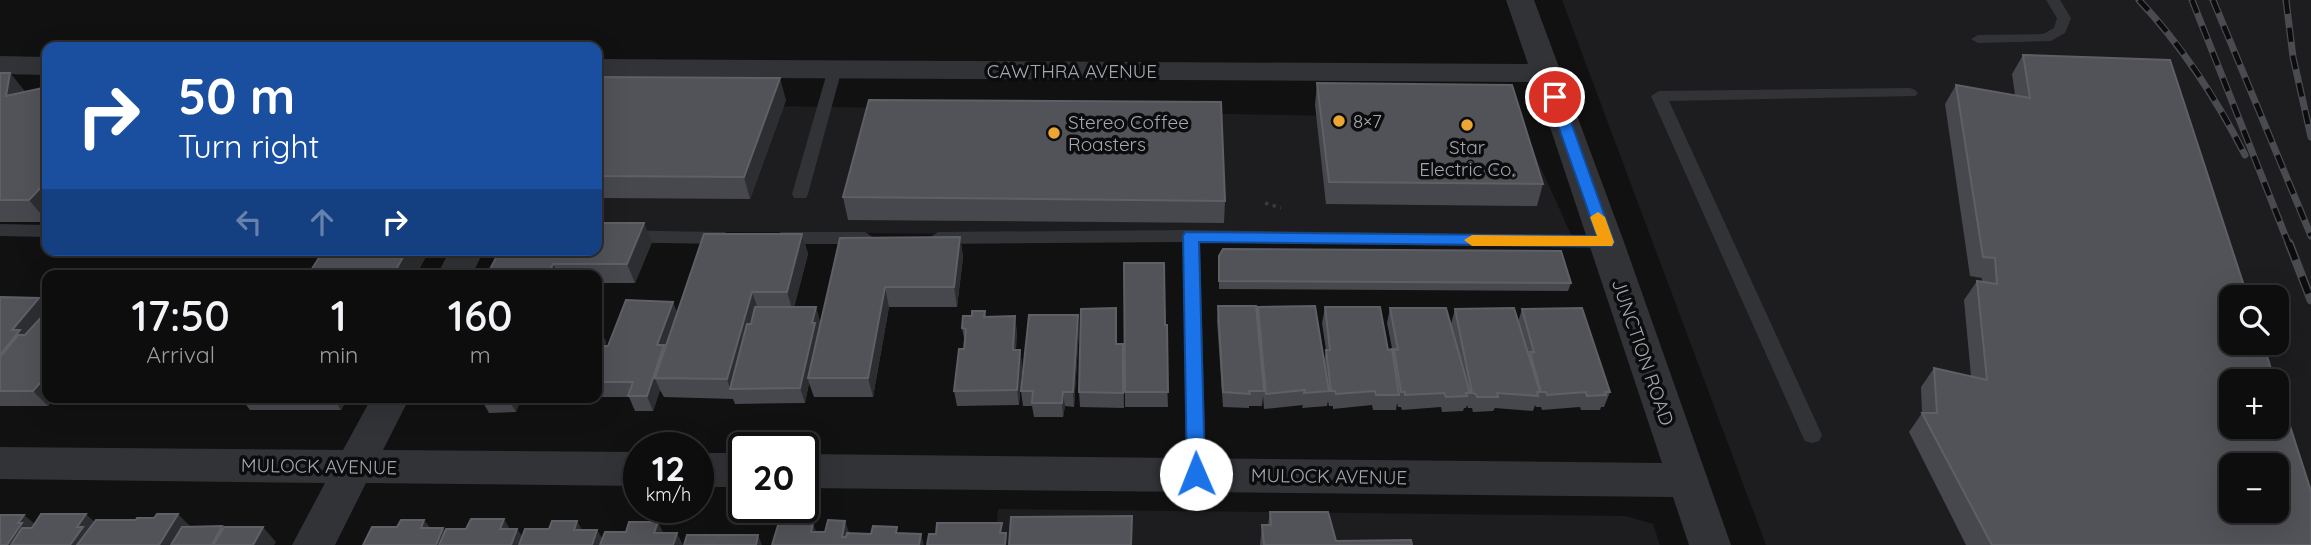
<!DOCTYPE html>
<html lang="en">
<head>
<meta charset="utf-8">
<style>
  body { margin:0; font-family:Quicksand,sans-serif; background:#161617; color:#f1f3f6; height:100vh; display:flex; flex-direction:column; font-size:26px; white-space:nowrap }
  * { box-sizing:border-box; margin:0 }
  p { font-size:23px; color:#9a9c9e }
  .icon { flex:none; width:38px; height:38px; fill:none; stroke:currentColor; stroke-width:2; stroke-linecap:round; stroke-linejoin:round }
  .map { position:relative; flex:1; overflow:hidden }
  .side { position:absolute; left:42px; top:270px; width:560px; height:133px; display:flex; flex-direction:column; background:#0d0d0e; border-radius:14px; box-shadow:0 7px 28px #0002,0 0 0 2px #2d2d2e }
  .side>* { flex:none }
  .top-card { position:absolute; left:42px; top:42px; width:560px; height:214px; border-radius:14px; box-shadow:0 7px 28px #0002,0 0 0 2px #2d2d2e; background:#1a4fa0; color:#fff; overflow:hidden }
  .fabs { position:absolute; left:2219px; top:285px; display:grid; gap:14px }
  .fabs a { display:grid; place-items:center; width:70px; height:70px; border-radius:14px; background:#0d0d0e; box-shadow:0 7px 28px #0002,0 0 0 2px #2d2d2e; font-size:35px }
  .speed { position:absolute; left:623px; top:432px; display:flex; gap:14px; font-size:35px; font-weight:700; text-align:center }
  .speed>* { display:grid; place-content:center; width:91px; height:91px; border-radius:50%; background:#0d0d0e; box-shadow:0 7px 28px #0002,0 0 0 2px #2d2d2e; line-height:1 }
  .speed small { font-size:18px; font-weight:400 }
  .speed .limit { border:4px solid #111; border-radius:10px; background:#fff; color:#111 }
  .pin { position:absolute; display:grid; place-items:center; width:60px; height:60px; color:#fff; margin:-30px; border:4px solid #fff; border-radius:50%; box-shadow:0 2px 7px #0007 }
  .me { position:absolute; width:77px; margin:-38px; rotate:359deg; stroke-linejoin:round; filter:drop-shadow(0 0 5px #0008) }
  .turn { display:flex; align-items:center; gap:24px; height:147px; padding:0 21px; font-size:32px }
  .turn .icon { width:91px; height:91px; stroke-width:2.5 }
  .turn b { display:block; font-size:49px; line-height:60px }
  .lanes { display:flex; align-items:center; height:66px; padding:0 21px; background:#0003; justify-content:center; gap:35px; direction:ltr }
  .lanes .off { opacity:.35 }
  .eta { display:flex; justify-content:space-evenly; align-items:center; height:119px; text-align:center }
  .eta b { font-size:42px; font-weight:600; line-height:49px }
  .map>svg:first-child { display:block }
  .built { fill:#1d1d1f; fill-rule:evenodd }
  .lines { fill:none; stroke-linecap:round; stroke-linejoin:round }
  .path { stroke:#383a3e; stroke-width:3.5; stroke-dasharray:3.5 4.5; stroke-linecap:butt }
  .lane { fill:#323337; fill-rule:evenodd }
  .street { fill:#323337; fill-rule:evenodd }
  .rail-far1-casing { stroke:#494b50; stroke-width:7 }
  .rail-casing { stroke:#494b50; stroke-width:9 }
  .rail-far1 { stroke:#0c0c0d; stroke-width:4.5; stroke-dasharray:14; stroke-linecap:butt }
  .rail { stroke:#0c0c0d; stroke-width:6; stroke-dasharray:18; stroke-linecap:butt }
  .wall { fill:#47484d }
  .shaded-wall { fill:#2d2e31 }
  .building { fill:#515358; stroke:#5e6066; stroke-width:2; fill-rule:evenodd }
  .route { fill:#1a73e8; stroke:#114b97; stroke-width:2 }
  .slow { fill:#f59e0b }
  .poi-dot { fill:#eba731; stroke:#0c0c0d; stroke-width:2.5 }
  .labels { text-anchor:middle; stroke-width:7; stroke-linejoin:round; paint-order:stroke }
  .street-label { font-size:19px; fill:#a3a8b3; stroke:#0c0c0d }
  .poi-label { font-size:19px; fill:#a3a8b3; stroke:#0c0c0d; text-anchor:start }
</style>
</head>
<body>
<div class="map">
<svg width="2311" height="545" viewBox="0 0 2311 545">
  <rect width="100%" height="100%" fill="#111112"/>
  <!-- built -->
  <path class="built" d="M1562,0H2311V545H1766ZM2231,298H2277V343H2231ZM2231,382H2277V427H2231ZM2231,466H2277V511H2231Z
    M597,103L1519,119L1573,239L597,231Z
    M998,509L1626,516L1653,524L1660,545H995Z"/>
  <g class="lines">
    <!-- path -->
    <path class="path" d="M1265,203L1281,208"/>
    <!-- lane -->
    <path class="lane" d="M2046,0H2060L2071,18L2065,33L2051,41L1978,43L1971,39L1978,35L2043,34L2054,28L2057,18Z
      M835,64L842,69L808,194L806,198H794L792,194L828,69Z
      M1910,88L1915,90L1918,93L1915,96L1669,101L1822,435L1819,441L1812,443L1805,441L1802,435L1651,96L1659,91Z
      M0,224L47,225V237L0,236Z
      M597,230L725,232L734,238L725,244L597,242Z
      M1191,230L1607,236L1616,242L1607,248L1200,242L1206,474L1203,480L1196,482L1189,480L1186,474L1183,242L938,244L929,238L938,232Z
      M781,232H865L874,238L865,244H781L772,238Z"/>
    <!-- street -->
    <path class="street" d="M1506,0H1534L1624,242L1731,545H1689L1673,497L803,488V454L1662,463L1535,82L597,77V59L1528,64Z
      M0,56L47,57V75L0,74Z
      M450,250H484L472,275H437Z
      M372,397H410L383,450L639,452V486L366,483L335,545H292L325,483L0,479V447L343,450Z
      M698,453H744V487H698Z"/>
    <defs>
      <path id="rail-far1" d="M2139,0C2183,47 2216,98 2245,155
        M2192,0L2289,245
        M2213,0L2311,236
        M2286,0L2293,57L2311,137"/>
      <path id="rail" d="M2289,243L2311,300"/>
    </defs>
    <!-- rail-far1 casing -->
    <use href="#rail-far1" class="rail-far1-casing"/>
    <!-- rail casing -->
    <use href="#rail" class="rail-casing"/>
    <!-- rail-far1 -->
    <use href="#rail-far1" class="rail-far1"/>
    <!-- rail -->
    <use href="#rail" class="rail"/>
  </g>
  <!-- wall -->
  <path class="wall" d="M2023,55L2311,545H1966L1909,432L1922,413L1921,387L1934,368L1971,376L1964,300L1977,281L1982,282V278L1970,276L1945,104L1956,85L2015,95L2012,74Z
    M0,73H10L25,92L47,87V222H0Z
    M597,77L786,100L750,199L597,198Z
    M1317,83L1543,184L1537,206L1326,204L1315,105Z
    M843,197L1225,201L1224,223L848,220Z
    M802,234L808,254L794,307H816L820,322L960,237L963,257L957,307H889L873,397H814L809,383L805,403L735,404L733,399L664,397L660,390L653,411H635L629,397H594H597V327H599L606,342L605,346H608L673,302L677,313Z
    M652,242L635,283H597V275H487Z
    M1219,256L1571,283L1568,291L1219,289Z
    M1124,263L1165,325L1168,407H1125Z
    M0,297L47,306V397H65L63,399H53L48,406H0Z
    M1218,306L1257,321L1258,307L1324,360L1326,350L1322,323L1325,307L1393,353L1387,323L1390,308L1451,324L1455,309L1518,322L1522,309L1610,392L1604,407H1601L1600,410H1581L1580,407L1542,410L1541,407H1536L1535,405L1533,411L1495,408L1493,411L1473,412L1472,408H1468L1467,405L1466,408H1464L1463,411L1442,412L1441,407L1402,410L1401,407H1398L1397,403L1396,410H1373L1372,405L1333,409V406H1329L1328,401L1327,406L1302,408L1303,405L1264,409L1263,396L1262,406H1249V408L1223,407L1217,321Z
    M1116,308V344H1123L1124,408L1080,407L1079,392Z
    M985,311L986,317L1017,331L1016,350H1020L1022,365L1019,405L957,406L954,391L964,349L965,343L962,328L972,316Z
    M1079,330L1074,407L1065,406L1063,417H1034L1032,406H1023L1021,391Z
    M240,397H348L341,410H250Z
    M480,397H585L584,400L522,399H521L516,412L489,413Z
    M1270,512L1336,541L1412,545H1260L1262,525H1268Z"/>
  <!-- shaded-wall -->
  <path class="shaded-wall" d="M10,73L28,95L6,96Z
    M780,78L786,100L750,199L744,177Z
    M44,184L47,187V221L29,200Z
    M644,223L652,242L635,283L627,264Z
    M802,234L808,254L793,312L787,292Z
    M960,237L963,257L957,307L954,287Z
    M407,250H430L416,275H393Z
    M553,264L559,275H548Z
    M885,287L889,307L873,397L868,378Z
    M752,292L759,312L730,389L727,379Z
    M39,298L47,306V320L0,389V355L12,330Z
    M673,302L679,317L655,378L660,390L653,411L647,396L657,345Z
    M816,307L820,322L808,378L809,383L805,403L800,388Z
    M1078,315L1079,330L1074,407L1073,392Z
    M1015,316L1017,331L1014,365L1013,350Z
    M599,327L606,342L597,367V334Z
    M1020,350L1022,365L1019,405L1017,390Z
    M39,384L47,393V397H52L53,399L48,406L33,391Z
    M1063,392L1065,406L1063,417L1062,403Z
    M332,397H348L341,410Z
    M507,397H521V399L516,412Z
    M86,514L101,528L96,545H70L77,527Z
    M178,514L192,528L182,545H159Z
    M24,515L41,529L33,545H7L18,523Z
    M504,519L513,534L500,529Z
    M424,520L435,534L421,528Z
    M577,521L585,535L574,530Z
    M845,521L850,535L848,545L842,537Z
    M658,522L665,536L654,533Z
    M813,523L818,537L811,532Z
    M263,527L276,542L274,545H253Z
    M443,528L454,542L453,545H436Z
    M517,529L527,543L526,545H511Z
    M597,530L606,544L605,545H592Z
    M677,533L683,545H673Z
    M921,534L924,545H919Z
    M758,535L762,545H756Z"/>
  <!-- building -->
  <path class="building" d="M2023,55L2170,60L2248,298H2231V343H2263L2275,382H2231V427H2277V386L2311,491V545H1992L1922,413H1937L1934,368L1987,380L1977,281L1997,284L1995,258L1983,257L1956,85L2030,98ZM2231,466H2277V511H2231Z
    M0,73H10L6,96L47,87V184H44L29,200H0Z
    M597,77L780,78L744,177L597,176Z
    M1317,83L1512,85L1543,184L1329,182Z
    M869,100L1221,102L1225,201L843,197Z
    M597,223H644L627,264H553L548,275H487L500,250H597Z
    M704,234H802L787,292H752L727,379L655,378Z
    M960,237L954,287H885L868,378H808L840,238Z
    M1223,249L1561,251L1571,283L1219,281V256Z
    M324,250H407L393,275H308Z
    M1124,263H1164L1165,325H1167L1168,392H1125Z
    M0,297L39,298L12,330H20L0,355Z
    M626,300L673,302L657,345H664L647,396H628L633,382H597V356L601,346H608Z
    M1218,306H1256L1264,391H1249L1250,394L1223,392Z
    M1315,306L1329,391L1304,393L1305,390L1266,394L1258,307Z
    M755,307H816L812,323H815L800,388L730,389L747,324H751Z
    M1325,307H1380L1388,350L1392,349L1399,395H1376L1375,391L1336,394L1335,391H1331L1326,350H1330Z
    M1116,308V344H1123V393L1079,392L1081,309Z
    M1390,308H1446L1470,393H1466L1467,396L1446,397L1444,393L1405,395V392H1401L1394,349L1398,350Z
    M1514,308L1540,392H1537L1538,396L1497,393L1498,397H1477L1476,394L1472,393L1455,309Z
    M1582,308L1610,392H1605L1606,395L1587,396L1586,392L1547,395L1546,392H1541L1530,352H1534L1522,309Z
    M47,311V384H39L33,391H0V357L18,335H25Z
    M972,311H985L984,317L1015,316L1013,350H1020L1017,390L954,391L959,349H964L966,329L962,328L963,316H972Z
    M1029,315H1078L1073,392H1063L1062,403H1032L1033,391H1021Z
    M1270,512H1328L1336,541L1411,540L1412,545H1264L1262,525H1271Z
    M41,514H86L77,527H83L70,545H11L22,528H32Z
    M157,514H178L159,545H77L96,520H136L137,518H154Z
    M0,515H24L18,523H22L7,545H0Z
    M1132,516L1131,545H1009L1011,517Z
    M471,519H504L500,529H517L511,545H439L446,529H466Z
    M401,520H424L421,528H443L436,545H363L372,527H397Z
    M828,520L845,521L842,537H846L847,533L871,534L873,526L897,527L896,533L921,534L919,545H772L779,522L813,523L811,532H825Z
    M552,521H577L574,530H597L592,545H519L525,529H549Z
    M629,522H658L654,533H677L673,545H600L605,532H626Z
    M937,523H1002L1000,533H1006L1005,545H927L929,534H936Z
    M222,526L212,545H171L182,527Z
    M224,527H263L253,545H213Z
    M687,535H758L756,545H684Z"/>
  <!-- route -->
  <path class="route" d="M1555,93L1562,97L1614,242L1612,246L1199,242L1205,474L1203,480L1196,482L1190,480L1187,474L1183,236L1185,232L1597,236L1548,97Z"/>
  <!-- slow -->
  <path class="slow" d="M1598,212L1605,217L1614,242L1612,246H1472L1464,240L1472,235L1597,236L1590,217Z"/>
  <!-- markers -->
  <g class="poi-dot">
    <circle cx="1339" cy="121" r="7"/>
    <circle cx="1467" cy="125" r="7"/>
    <circle cx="1054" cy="133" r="7"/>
  </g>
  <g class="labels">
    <!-- street labels -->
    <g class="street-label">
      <text x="1072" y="78">CAWTHRA AVENUE</text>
      <text transform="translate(1643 352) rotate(71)" y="7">JUNCTION ROAD</text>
      <text transform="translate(319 466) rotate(1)" y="7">MULOCK AVENUE</text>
      <text transform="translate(1329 476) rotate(1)" y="7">MULOCK AVENUE</text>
    </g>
    <!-- poi labels -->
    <g class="poi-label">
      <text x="1353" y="128">8×7</text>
      <text x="1068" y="129">Stereo Coffee<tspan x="1068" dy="22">Roasters</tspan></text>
      <text x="1467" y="154" text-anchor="middle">Star<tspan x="1467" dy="22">Electric Co.</tspan></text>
    </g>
  </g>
</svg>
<div class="fabs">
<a><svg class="icon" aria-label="search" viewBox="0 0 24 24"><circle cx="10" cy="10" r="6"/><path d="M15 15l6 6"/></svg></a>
<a>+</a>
<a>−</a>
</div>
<div class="speed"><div>12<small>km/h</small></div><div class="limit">20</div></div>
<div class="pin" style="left:1555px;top:97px;background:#d93025"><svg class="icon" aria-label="arrive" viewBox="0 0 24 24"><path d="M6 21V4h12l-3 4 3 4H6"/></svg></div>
<svg class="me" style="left:1196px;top:474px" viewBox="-20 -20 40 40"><circle r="19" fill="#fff"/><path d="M0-13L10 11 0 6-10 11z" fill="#1a73e8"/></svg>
<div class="top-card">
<div class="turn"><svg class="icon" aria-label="right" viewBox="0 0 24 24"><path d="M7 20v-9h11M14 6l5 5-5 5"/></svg><div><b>50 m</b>Turn right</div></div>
<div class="lanes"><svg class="icon off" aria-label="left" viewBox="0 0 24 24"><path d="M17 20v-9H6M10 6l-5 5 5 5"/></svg><svg class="icon off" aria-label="ahead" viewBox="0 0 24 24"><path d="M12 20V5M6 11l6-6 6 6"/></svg><svg class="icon" aria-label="right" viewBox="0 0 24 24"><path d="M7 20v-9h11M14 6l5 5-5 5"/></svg></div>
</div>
<section class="side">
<div class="eta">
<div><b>17:50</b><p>Arrival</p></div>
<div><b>1</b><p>min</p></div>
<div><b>160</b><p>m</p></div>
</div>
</section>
</div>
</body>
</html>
